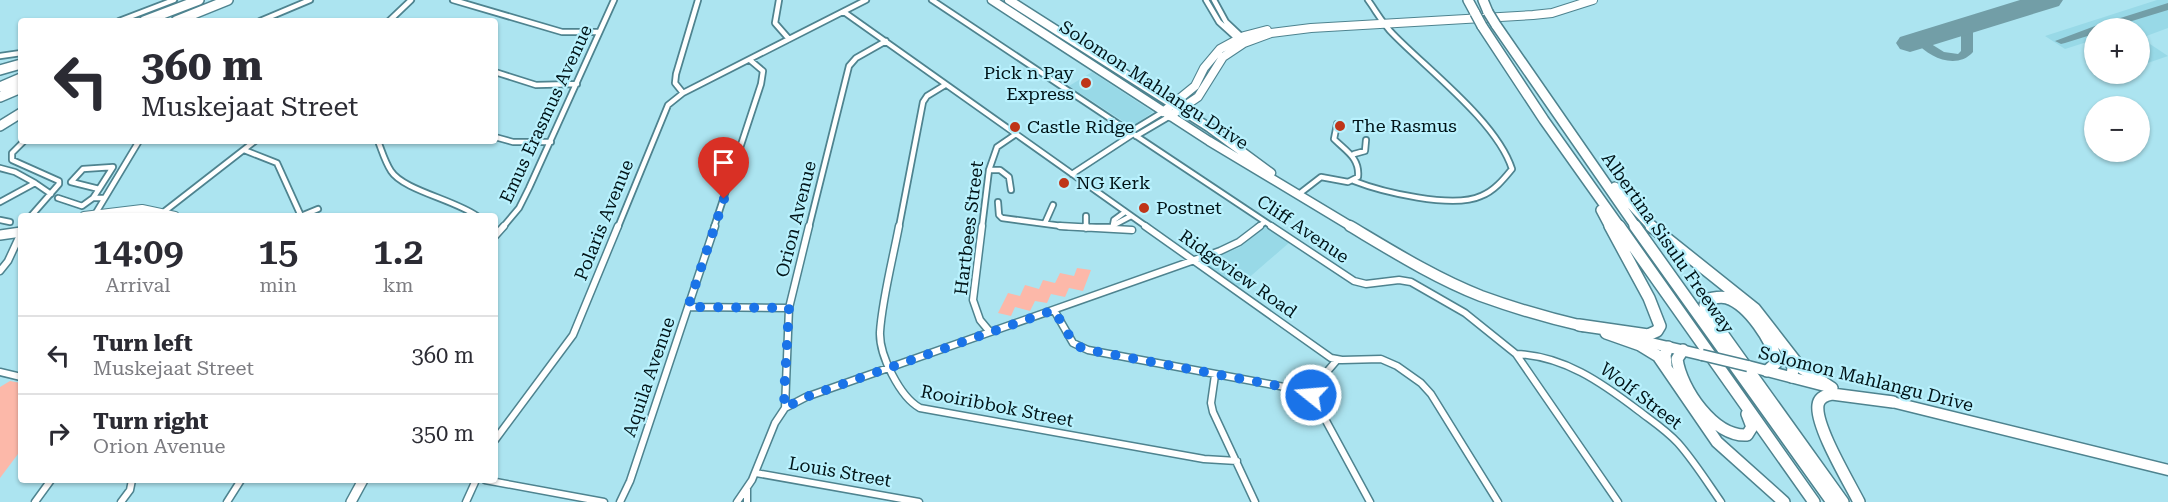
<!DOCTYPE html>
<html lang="en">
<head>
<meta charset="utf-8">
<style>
  body { margin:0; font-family:"Roboto Serif",serif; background:#f2f2f3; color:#2b2b33; height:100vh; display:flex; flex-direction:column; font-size:22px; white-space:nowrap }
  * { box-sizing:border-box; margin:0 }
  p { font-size:20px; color:#7c7c81 }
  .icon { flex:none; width:33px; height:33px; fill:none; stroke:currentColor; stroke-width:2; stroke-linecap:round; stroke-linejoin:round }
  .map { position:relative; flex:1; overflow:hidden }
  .sheet { position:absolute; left:18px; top:213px; width:480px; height:270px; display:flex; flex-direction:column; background:#fff; border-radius:6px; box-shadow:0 2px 4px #0004 }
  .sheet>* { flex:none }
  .top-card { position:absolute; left:18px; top:18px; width:480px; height:126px; border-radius:6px; box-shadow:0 2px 4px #0004; background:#fff; color:#2b2b33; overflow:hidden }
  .controls { position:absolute; left:2084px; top:18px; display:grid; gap:12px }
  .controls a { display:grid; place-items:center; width:66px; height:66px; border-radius:50%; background:#fff; box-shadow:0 2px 4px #0004; font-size:30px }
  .pin { position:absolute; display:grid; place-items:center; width:51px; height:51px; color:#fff; margin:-62px -26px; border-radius:50% 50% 50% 0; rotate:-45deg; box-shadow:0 0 6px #0007 }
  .pin .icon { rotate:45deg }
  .me { position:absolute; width:66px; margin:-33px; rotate:287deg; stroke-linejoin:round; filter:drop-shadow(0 0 4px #0008) }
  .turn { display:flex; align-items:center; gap:21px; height:126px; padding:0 24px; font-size:27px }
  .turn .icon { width:78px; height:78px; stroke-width:2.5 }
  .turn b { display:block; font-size:42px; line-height:51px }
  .eta { display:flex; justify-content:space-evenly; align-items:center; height:102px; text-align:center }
  .eta b { font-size:36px; font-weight:600; line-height:42px }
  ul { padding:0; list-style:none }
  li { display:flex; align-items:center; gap:18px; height:78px; padding:0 24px; border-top:2px solid #e1e1e2 }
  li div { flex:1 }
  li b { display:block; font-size:22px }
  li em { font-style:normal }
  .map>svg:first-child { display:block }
  .built { fill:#98d9e7 }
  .green { fill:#fcb8a9 }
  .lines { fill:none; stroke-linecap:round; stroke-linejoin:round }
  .taxiway { fill:#729ea7; fill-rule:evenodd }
  .runway { fill:#729ea7; fill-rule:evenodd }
  .minor-far1-casing { stroke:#4e838f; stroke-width:8 }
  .minor-casing { stroke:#4e838f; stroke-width:9 }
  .secondary-far1-casing { stroke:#4e838f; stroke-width:10 }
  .secondary-casing { stroke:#4e838f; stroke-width:12 }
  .primary-far1-casing { stroke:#4e838f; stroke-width:11 }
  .primary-casing { stroke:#4e838f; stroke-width:13 }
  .motorway-far1-casing { stroke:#4e838f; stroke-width:12 }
  .motorway-casing { stroke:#4e838f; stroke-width:14 }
  .minor-far1 { stroke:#fff; stroke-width:4.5 }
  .minor { stroke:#fff; stroke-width:6 }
  .secondary-far1 { stroke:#fff; stroke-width:8 }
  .secondary { stroke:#fff; stroke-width:9 }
  .primary-far1 { stroke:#fff; stroke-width:8 }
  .primary { stroke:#fff; stroke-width:10 }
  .motorway-far1 { stroke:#fff; stroke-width:9 }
  .motorway { stroke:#fff; stroke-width:11 }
  .primary-bridge-casing { stroke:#4e838f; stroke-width:13; stroke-linecap:butt }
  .motorway-bridge-casing { stroke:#4e838f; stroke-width:12; stroke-linecap:butt }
  .primary-bridge { stroke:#fff; stroke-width:10 }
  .motorway-bridge { stroke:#fff; stroke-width:9 }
  .route { stroke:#1a73e8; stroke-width:10; stroke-dasharray:0 18 }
  .poi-dot { fill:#bf3519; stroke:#b9f1fd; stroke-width:2 }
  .labels { text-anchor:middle; stroke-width:4.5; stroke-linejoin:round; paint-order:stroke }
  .poi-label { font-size:18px; fill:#011418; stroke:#b9f1fd; text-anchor:start }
  .street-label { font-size:18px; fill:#011418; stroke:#b9f1fd }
</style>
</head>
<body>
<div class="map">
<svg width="2168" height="502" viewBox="0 0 2168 502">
  <rect width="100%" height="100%" fill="#ace4f0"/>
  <!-- built -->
  <path class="built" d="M2157,0H2168V28L2141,38L2168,56L2139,66V28H2094V46L2087,42L2065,49L2045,36Z
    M1092,72L1153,112L1132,127L1069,86Z
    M1266,226L1290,242L1237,288L1201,262L1239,248Z"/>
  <!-- green -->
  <path class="green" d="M1077,268L1091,270L1083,291L1069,288L1065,297L1051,294L1047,303L1035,301L1030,311L1015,307L1011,316L998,313L1008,293L1020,296L1025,285L1039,289L1043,280L1055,283L1060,273L1074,276Z
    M10,381L21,383V450L0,478V387Z"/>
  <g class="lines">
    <!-- taxiway -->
    <path class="taxiway" d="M2168,3V10L2109,28H2094V34L2065,43L2061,44L2055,41L2095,26Z
      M1982,18L1988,21L1973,31V52C1957,70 1929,58 1916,42C1919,27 1943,25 1956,28V32L1932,36L1928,42L1944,52L1958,54L1961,51V29Z"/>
    <!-- runway -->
    <path class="runway" d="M2020,0H2063L2059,6L1920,49L1910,52L1900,49L1896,43L1900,37Z"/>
    <defs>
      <path id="minor-far1" d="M453,0L562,32H599
        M779,0L775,23L789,39
        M932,0L1273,227
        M1206,0L1219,22L1240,41
        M1214,0L1226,22L1244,39
        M844,12L1147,227
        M119,21L174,0
        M260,21L310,0
        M389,21L411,0
        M0,56L21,53
        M495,72L536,85L577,84
        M683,93L675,83L676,74L698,0
        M1130,132L1163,112
        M1136,136L1170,116
        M495,137L513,142H551
        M24,141L12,153V160L59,181V184L31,216
        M378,141C382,151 385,162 391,171C403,190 455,200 477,216
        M244,150L277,163L301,216
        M1354,154L1365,151L1366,140
        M113,167L99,189L71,182L83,169Z
        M0,168L15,172L35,183
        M989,170H1000L1009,177L1011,190
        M1072,174L1133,134
        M1354,181C1382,192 1453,209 1481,196C1494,191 1503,180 1512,169C1497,122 1428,70 1393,34C1383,24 1376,11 1368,0
        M99,189L93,198H104
        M1299,194L1321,177L1348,182L1358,177C1360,158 1346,151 1334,139L1337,124
        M58,198L82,206L93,198
        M0,202L35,183L51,194
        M998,202L999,215L1002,218L1069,227H1112
        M165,211L255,141
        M94,216L139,141
        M301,216L318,209
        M1086,216V227
        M0,220L10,222
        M1045,223L1053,205
        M1113,225L1114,220L1125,212
        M1114,225L1131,216
        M503,227L519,208L529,188L614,0
        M618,227L668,105L683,93L866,0
        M714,227L761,84L763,71L750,60
        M809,227L849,66L856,58L886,41
        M899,227L923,102L927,96L945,85
        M982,227L989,170L997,147L1016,134
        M1258,227L1265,222"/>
      <path id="minor" d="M899,226C893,258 882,300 880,332C879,355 900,397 920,408L1204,459L1237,461
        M982,226L973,300L980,320L990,332
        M1060,226L1132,230
        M1086,226V228
        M1145,226L1331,358L1342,360L1381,359L1397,366L1421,383L1431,394L1498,502
        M1271,226L1354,281L1366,284L1399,280L1411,282L1465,313L1516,354L1618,502
        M495,236L504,226
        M0,271L8,261L21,233
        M688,307L789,308
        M1054,310L1073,343L1088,350L1311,392
        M1516,354C1564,356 1601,382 1639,411C1652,421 1666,430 1678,443C1694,461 1707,482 1721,502
        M1337,360L1313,388L1312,395L1370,502
        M0,372L21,377
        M1215,375L1211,403L1213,412L1255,502
        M785,408L806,397L1220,251L1239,242L1260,226
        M495,440L573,335L618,226
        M756,473L919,502
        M485,480L604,502
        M747,489V502
        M35,502L51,480
        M121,502L130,490L132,480
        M227,502L241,480
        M466,502L476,480
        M620,502L630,481L715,226
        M737,502L752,480L775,423L785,408L789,308L809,226"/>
      <path id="secondary-far1" d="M1163,112L1195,86L1204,68L1220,49L1244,36L1267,30
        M1170,116L1198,97L1223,57L1244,43L1271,33L1311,28L1533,15L1552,13L1593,0
        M84,216L142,209L175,216"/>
      <path id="secondary" d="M0,235L21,232
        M351,502L363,480"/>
      <path id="primary-far1" d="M992,0L1209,141L1352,227
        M1009,0L1210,128L1271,173"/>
      <path id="primary" d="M1350,226C1392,251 1435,278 1481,296C1514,308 1548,318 1583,326
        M1634,339L1702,355
        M1748,366L1825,386
        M1888,401L2168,470"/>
      <path id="motorway-far1" d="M1468,0L1475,13
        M1483,0L1488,12
        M144,21L199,0
        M176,21L228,0
        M1496,25L1636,227
        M1482,26L1544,120L1620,227
        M0,70L21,64
        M0,87L21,78
        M0,97L21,88
        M0,126L21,113
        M1615,187L1652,227
        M1601,210L1610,227"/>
      <path id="motorway" d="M1619,226L1814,502
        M1635,226L1832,502
        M1651,226L1755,309L1800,367L1832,388
        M1579,325L1648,335L1657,331L1660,326L1649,298L1610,226
        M1606,333L1640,345L1658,356L1717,442L1784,502
        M1683,350L1677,359C1681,389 1714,437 1747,435L1752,427L1747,414
        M1788,356L1793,367L1792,377
        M1666,365L1665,355L1668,347
        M1767,371L1777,362C1772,341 1749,305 1727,298C1720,296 1715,298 1708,299L1705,305L1706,311L1843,502
        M1859,502C1849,482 1815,426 1818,405C1819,397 1826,395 1832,394L1893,402"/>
    </defs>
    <!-- minor-far1 casing -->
    <use href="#minor-far1" class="minor-far1-casing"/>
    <!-- minor casing -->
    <use href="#minor" class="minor-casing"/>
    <!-- secondary-far1 casing -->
    <use href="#secondary-far1" class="secondary-far1-casing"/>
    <!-- secondary casing -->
    <use href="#secondary" class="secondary-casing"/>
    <!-- primary-far1 casing -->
    <use href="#primary-far1" class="primary-far1-casing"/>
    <!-- primary casing -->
    <use href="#primary" class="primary-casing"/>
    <!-- motorway-far1 casing -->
    <use href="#motorway-far1" class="motorway-far1-casing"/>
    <!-- motorway casing -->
    <use href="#motorway" class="motorway-casing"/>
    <!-- minor-far1 -->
    <use href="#minor-far1" class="minor-far1"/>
    <!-- minor -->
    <use href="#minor" class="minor"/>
    <!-- secondary-far1 -->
    <use href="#secondary-far1" class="secondary-far1"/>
    <!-- secondary -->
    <use href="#secondary" class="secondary"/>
    <!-- primary-far1 -->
    <use href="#primary-far1" class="primary-far1"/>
    <!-- primary -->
    <use href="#primary" class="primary"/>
    <!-- motorway-far1 -->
    <use href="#motorway-far1" class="motorway-far1"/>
    <!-- motorway -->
    <use href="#motorway" class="motorway"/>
    <defs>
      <path id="primary-bridge" d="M1702,355L1748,366"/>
      <path id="motorway-bridge" d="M1488,12L1496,25
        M1475,13L1482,26"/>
    </defs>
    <!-- primary-bridge casing -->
    <use href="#primary-bridge" class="primary-bridge-casing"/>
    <!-- motorway-bridge casing -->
    <use href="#motorway-bridge" class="motorway-bridge-casing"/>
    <!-- primary-bridge -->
    <use href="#primary-bridge" class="primary-bridge"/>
    <!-- motorway-bridge -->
    <use href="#motorway-bridge" class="motorway-bridge"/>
  </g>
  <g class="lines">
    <!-- route -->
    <path class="route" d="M724,199L688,307L789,308L784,396L785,408L806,397L1054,310L1073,342L1083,349L1311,392V395"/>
  </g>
  <!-- markers -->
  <g class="poi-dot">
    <circle cx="1086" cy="83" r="6"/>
    <circle cx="1340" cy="126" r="6"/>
    <circle cx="1015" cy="127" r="6"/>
    <circle cx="1064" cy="183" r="6"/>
    <circle cx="1144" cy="208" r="6"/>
  </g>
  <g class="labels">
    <!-- poi labels -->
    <g class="poi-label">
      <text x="1074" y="79" text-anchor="end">Pick n Pay<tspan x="1074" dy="21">Express</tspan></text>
      <text x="1352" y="132">The Rasmus</text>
      <text x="1027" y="133">Castle Ridge</text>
      <text x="1076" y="189">NG Kerk</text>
      <text x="1156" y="214">Postnet</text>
    </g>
    <!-- street labels -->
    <g class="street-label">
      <text transform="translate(1154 85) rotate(33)" y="6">Solomon Mahlangu Drive</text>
      <text transform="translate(546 114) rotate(-65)" y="6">Emus Erasmus Avenue</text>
      <text transform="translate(796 219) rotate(-76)" y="6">Orion Avenue</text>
      <text transform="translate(604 220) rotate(-68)" y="6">Polaris Avenue</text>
      <text transform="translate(969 228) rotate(-83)" y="6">Hartbees Street</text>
      <text transform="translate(1303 229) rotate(34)" y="6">Cliff Avenue</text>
      <text transform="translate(1668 243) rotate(55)" y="6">Albertina Sisulu Freeway</text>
      <text transform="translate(1238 274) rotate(35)" y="6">Ridgeview Road</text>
      <text transform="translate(649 377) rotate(-71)" y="6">Aquila Avenue</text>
      <text transform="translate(1866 379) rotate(14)" y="6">Solomon Mahlangu Drive</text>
      <text transform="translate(1641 396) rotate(37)" y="6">Wolf Street</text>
      <text transform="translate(997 406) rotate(11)" y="6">Rooiribbok Street</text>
      <text transform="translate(840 472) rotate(10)" y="6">Louis Street</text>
    </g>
  </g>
</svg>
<div class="controls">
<a>+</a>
<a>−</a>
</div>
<div class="pin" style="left:724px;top:199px;background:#d93025"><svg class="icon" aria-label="arrive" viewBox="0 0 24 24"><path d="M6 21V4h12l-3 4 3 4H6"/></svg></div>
<svg class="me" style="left:1311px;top:395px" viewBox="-20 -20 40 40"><circle r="17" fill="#1a73e8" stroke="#fff" stroke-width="3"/><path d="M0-11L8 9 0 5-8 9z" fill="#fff"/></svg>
<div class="top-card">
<div class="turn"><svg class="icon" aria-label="left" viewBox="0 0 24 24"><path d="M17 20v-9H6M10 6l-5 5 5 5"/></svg><div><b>360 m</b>Muskejaat Street</div></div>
</div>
<section class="sheet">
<div class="eta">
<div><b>14:09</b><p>Arrival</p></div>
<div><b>15</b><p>min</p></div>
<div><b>1.2</b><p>km</p></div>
</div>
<ul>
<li><svg class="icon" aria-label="left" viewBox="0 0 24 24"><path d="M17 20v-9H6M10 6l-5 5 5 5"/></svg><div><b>Turn left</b><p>Muskejaat Street</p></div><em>360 m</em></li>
<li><svg class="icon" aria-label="right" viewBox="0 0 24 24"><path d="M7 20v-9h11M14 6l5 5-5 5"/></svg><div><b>Turn right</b><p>Orion Avenue</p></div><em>350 m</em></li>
</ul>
</section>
</div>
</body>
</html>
